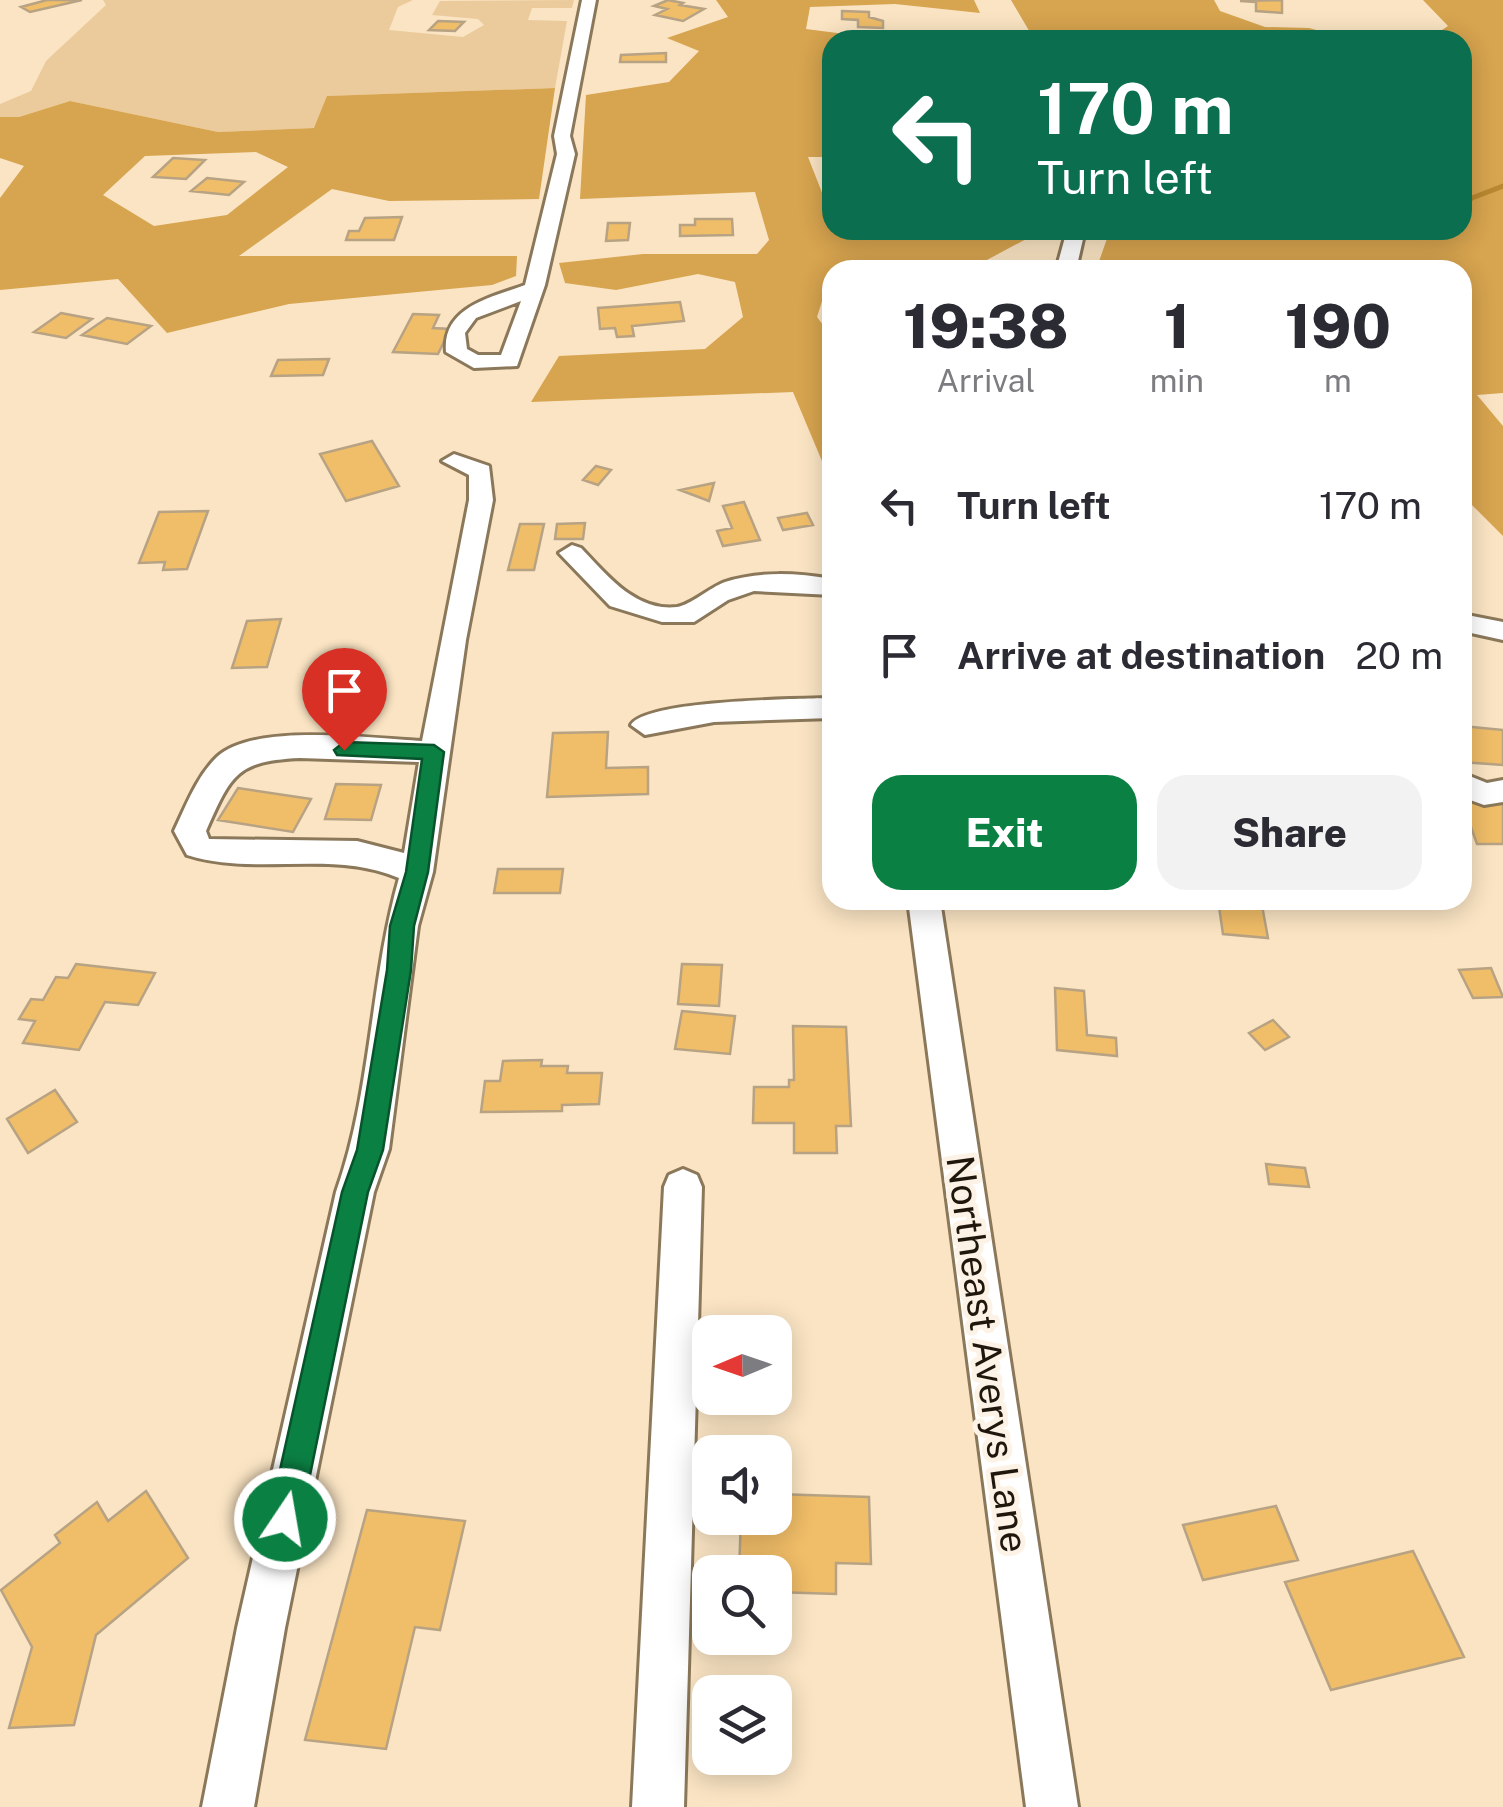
<!DOCTYPE html>
<html lang="en">
<head>
<meta charset="utf-8">
<style>
  body { margin:0; font-family:"Public Sans",sans-serif; background:#f2f2f3; color:#2b2b33; height:100vh; display:flex; flex-direction:column; font-size:38px; white-space:nowrap }
  * { box-sizing:border-box; margin:0 }
  p { font-size:32px; color:#7c7c81 }
  .icon { flex:none; width:55px; height:55px; fill:none; stroke:currentColor; stroke-width:2; stroke-linecap:round; stroke-linejoin:round }
  .map { position:relative; flex:1; overflow:hidden }
  .drawer { position:absolute; left:822px; top:260px; width:650px; height:650px; display:flex; flex-direction:column; background:#fff; border-radius:30px; box-shadow:0 5px 25px #0003 }
  .drawer>* { flex:none }
  .guide { position:absolute; left:822px; top:30px; width:650px; height:210px; border-radius:30px; box-shadow:0 5px 25px #0003; background:#0b6e4f; color:#fff; overflow:hidden }
  .needle { width:65px; rotate:268deg }
  .tools { position:absolute; left:692px; top:1315px; display:grid; gap:20px }
  .tools a { display:grid; place-items:center; width:100px; height:100px; border-radius:20px; background:#fff; box-shadow:0 5px 25px #0003; font-size:50px }
  .pin { position:absolute; display:grid; place-items:center; width:85px; height:85px; color:#fff; margin:-102px -42px; border-radius:50% 50% 50% 0; rotate:-45deg; box-shadow:0 0 10px #0007 }
  .pin .icon { rotate:45deg }
  .me { position:absolute; width:110px; margin:-55px; rotate:12deg; stroke-linejoin:round; filter:drop-shadow(0 0 8px #0008) }
  .turn { display:flex; align-items:center; gap:35px; height:210px; padding:0 50px; font-size:45px }
  .turn .icon { width:130px; height:130px; stroke-width:2.5 }
  .turn b { display:block; font-size:70px; line-height:85px }
  .eta { display:flex; justify-content:space-evenly; align-items:center; height:170px; text-align:center }
  .eta b { font-size:60px; font-weight:800; line-height:70px }
  .button { display:flex; gap:20px; margin-top:auto; padding:20px 50px }
  .button a { flex:1; height:115px; border-radius:30px; background:#0b8043; color:#fff; font-size:40px; font-weight:800; line-height:115px; text-align:center }
  .button a+a { background:#f2f2f3; color:#2b2b33 }
  ul { padding:0; list-style:none }
  li { display:flex; align-items:center; gap:30px; height:150px; padding:0 50px }
  li div { flex:1 }
  li b { display:block; font-size:38px }
  li em { font-style:normal }
  .map>svg:first-child { display:block }
  .green { fill:#ebcb9b }
  .forest { fill:#d7a44f; fill-rule:evenodd }
  .lines { fill:none; stroke-linecap:round; stroke-linejoin:round }
  .stream-far1 { stroke:#b8872f; stroke-width:5 }
  .stream { stroke:#b8872f; stroke-width:6 }
  .building { fill:#f0bd68; stroke:#b7a384; stroke-width:2.5 }
  .minor-casing { stroke:#8b785a; stroke-width:6 }
  .minor { fill:#fff; fill-rule:evenodd }
  .route { fill:#0b8043; stroke:#07532c; stroke-width:2.5 }
  .labels { text-anchor:middle; stroke-width:10; stroke-linejoin:round; paint-order:stroke }
  .near-street-label { font-size:38px; fill:#1f170b; stroke:#fcf3e6 }
</style>
</head>
<body>
<div class="map">
<svg width="1503" height="1807" viewBox="0 0 1503 1807">
  <rect width="100%" height="100%" fill="#fae4c3"/>
  <!-- green -->
  <path class="green" d="M103,0H413L398,7L389,30L463,37L484,25L478,19L432,15L440,1L574,0L572,8H532L528,20L567,21L555,88L328,96L315,128L218,132L70,101L19,117H0V104L31,91L46,61L106,5Z"/>
  <!-- forest -->
  <path class="forest" d="M716,0H974L980,13L895,4L810,7L806,29L892,40H832V157H808L832,218V230H1043L970,269L883,262L857,270H832L817,317L832,337V485L793,392L531,402L559,356L705,349L743,317L735,282L698,274L616,290L565,283L559,263L643,254H757L769,240L755,192L580,199L586,95L669,82L699,51L667,38L728,17Z
    M1011,0H1214L1220,11L1265,27L1309,28L1338,36L1431,37L1448,26L1423,0H1503V393L1477,395L1503,426V536L1463,496L1462,270H1096L1110,230H1462V40H1088L1031,34Z
    M555,88L539,199L389,201L332,189L239,256H517L516,276L492,285L289,304L167,333L118,279L0,290V198L24,166L0,158V117H19L70,101L218,132L314,128L327,96ZM256,152L288,167L227,215L154,226L103,195L145,156Z"/>
  <g class="lines">
    <!-- stream-far1 -->
    <path class="stream-far1" d="M1464,201L1503,186"/>
    <!-- stream -->
    <path class="stream" d="M1462,202L1470,199"/>
  </g>
  <!-- building -->
  <path class="building" d="M82,0L30,12L21,7L47,0Z
    M668,0L683,3L680,5L704,9L683,21L655,15L667,9L654,6Z
    M1282,0V13L1256,11V2L1240,1Z
    M842,11L869,12V17L883,21V28L858,27V20L842,19Z
    M438,21L464,22L455,31L429,30Z
    M666,53V62H620L621,55Z
    M173,158L205,160L186,179L153,177Z
    M207,178L244,182L229,195L191,191Z
    M402,217L394,240H346L349,231H359L365,218Z
    M695,219H732L733,235L680,236V225H695Z
    M608,223H630L628,240L606,241Z
    M680,302L684,321L632,326L634,336L617,337L615,328L600,329L598,308Z
    M61,313L92,319L66,338L34,332Z
    M413,314L439,315L433,328L450,329L438,354L393,352Z
    M107,318L151,326L127,344L82,335Z
    M329,359L323,375L271,376L278,360Z
    M372,441L399,486L346,501L320,454Z
    M596,466L611,470L598,485L583,480Z
    M714,483L709,501L680,490Z
    M744,502L760,540L723,546L717,531L732,528L723,506Z
    M208,511L187,569L163,570L165,562L139,563L159,512Z
    M807,513L813,525L783,530L778,518Z
    M585,523L583,539H555L557,524Z
    M520,524H544L534,570H508Z
    M281,619L267,667L232,668L247,621Z
    M1462,726L1503,730V765L1462,762Z
    M608,732L606,768L648,767V794L547,797L553,733Z
    M336,784L381,785L371,820L325,819Z
    M238,788L311,799L293,832L218,820Z
    M1462,802L1503,803V844H1477Z
    M498,869H563L560,893H494Z
    M1218,900H1261L1268,938L1223,934Z
    M76,964L155,973L138,1005L105,1002L79,1050L23,1043L35,1021L19,1019L31,999L43,1000L56,977L68,978Z
    M682,964L722,965L719,1006L678,1004Z
    M1491,968L1503,997L1473,998L1459,970Z
    M1055,988L1084,991L1087,1035L1116,1038L1117,1056L1057,1050Z
    M682,1011L735,1016L730,1054L675,1049Z
    M1273,1020L1289,1037L1265,1050L1249,1033Z
    M793,1026L846,1027L851,1126H836L837,1153H794V1123H753L754,1087H789V1080H794Z
    M542,1060L541,1066H568L567,1073H602L599,1104L562,1105V1111L481,1112L485,1081H500L503,1061Z
    M55,1090L77,1122L28,1153L7,1119Z
    M1266,1164L1305,1168L1309,1187L1269,1184Z
    M146,1491L188,1558L96,1635L74,1725L9,1728L32,1647L1,1590L60,1543L55,1535L97,1502L108,1521Z
    M775,1494L869,1497L871,1564L836,1563V1594L775,1592V1572H739L741,1518H775Z
    M1276,1506L1298,1560L1203,1580L1183,1525Z
    M367,1510L465,1521L440,1630L415,1627L386,1749L305,1740Z
    M1413,1551L1464,1657L1331,1690L1285,1582Z"/>
  <g class="lines">
    <defs>
      <path id="minor" d="M582,0H596L570,136L575,154L545,285L517,366L474,368L446,352C442,307 490,298 525,285L557,154L554,136ZM521,301L501,355H478L467,349L465,333L476,318Z
        M1067,230H1085L1076,270H1056Z
        M454,454L489,466L493,500L466,640L433,872L418,926L389,1149L374,1192L285,1628L254,1807H202L237,1628L336,1192C372,1091 370,980 399,878C332,849 256,877 187,855L174,831C186,806 197,776 217,757C254,722 374,739 422,741L469,500V475L442,461ZM300,758L419,762L404,853L357,841L209,839L206,831C231,775 236,761 300,758Z
        M572,545L581,548C606,574 635,612 677,607C691,605 709,588 725,582C760,571 796,573 832,579V595L754,591L728,600L694,622H662L610,606L559,553Z
        M1462,614L1503,622V640L1462,631Z
        M832,698V718L714,722L645,735L631,725C646,700 798,699 832,698Z
        M1462,773L1487,783L1503,780V802L1484,805L1462,797Z
        M908,900H940L1078,1807H1026Z
        M683,1169L697,1175L702,1187L684,1807H632L664,1187L669,1175Z"/>
    </defs>
    <!-- minor casing -->
    <use href="#minor" class="minor-casing"/>
    <!-- minor -->
    <use href="#minor" class="minor"/>
  </g>
  <!-- route -->
  <path class="route" d="M344,742L434,745L444,752L428,872L414,926L411,970L383,1150L368,1192L301,1519L296,1530L285,1535L274,1530L269,1519L342,1192L357,1150L387,970L390,926L406,872L422,759L337,755L334,750Z"/>
  <g class="labels">
    <!-- near-street labels -->
    <g class="near-street-label">
      <text transform="translate(987 1354) rotate(82)" y="13">Northeast Averys Lane</text>
    </g>
  </g>
</svg>
<div class="tools">
<a><svg class="needle" viewBox="-14 -14 28 28"><path d="M0-13l5 13h-10z" fill="#e53935"/><path d="M0 13l5-13h-10z" fill="#7c7c81"/></svg></a>
<a><svg class="icon" aria-label="sound" viewBox="0 0 24 24"><path d="M4 9h4l5-4v14l-5-4H4zM17 9q2 3 0 6"/></svg></a>
<a><svg class="icon" aria-label="search" viewBox="0 0 24 24"><circle cx="10" cy="10" r="6"/><path d="M15 15l6 6"/></svg></a>
<a><svg class="icon" aria-label="layers" viewBox="0 0 24 24"><path d="M12 4l9 5-9 5-9-5zM3 14l9 5 9-5"/></svg></a>
</div>
<div class="pin" style="left:344px;top:750px;background:#d93025"><svg class="icon" aria-label="arrive" viewBox="0 0 24 24"><path d="M6 21V4h12l-3 4 3 4H6"/></svg></div>
<svg class="me" style="left:285px;top:1519px" viewBox="-20 -20 40 40"><circle r="17" fill="#0b8043" stroke="#fff" stroke-width="3"/><path d="M0-11L8 9 0 5-8 9z" fill="#fff"/></svg>
<div class="guide">
<div class="turn"><svg class="icon" aria-label="left" viewBox="0 0 24 24"><path d="M17 20v-9H6M10 6l-5 5 5 5"/></svg><div><b>170 m</b>Turn left</div></div>
</div>
<section class="drawer">
<div class="eta">
<div><b>19:38</b><p>Arrival</p></div>
<div><b>1</b><p>min</p></div>
<div><b>190</b><p>m</p></div>
</div>
<ul>
<li><svg class="icon" aria-label="left" viewBox="0 0 24 24"><path d="M17 20v-9H6M10 6l-5 5 5 5"/></svg><div><b>Turn left</b></div><em>170 m</em></li>
<li><svg class="icon" aria-label="arrive" viewBox="0 0 24 24"><path d="M6 21V4h12l-3 4 3 4H6"/></svg><div><b>Arrive at destination</b></div><em>20 m</em></li>
</ul>
<div class="button"><a>Exit</a><a>Share</a></div>
</section>
</div>
</body>
</html>
